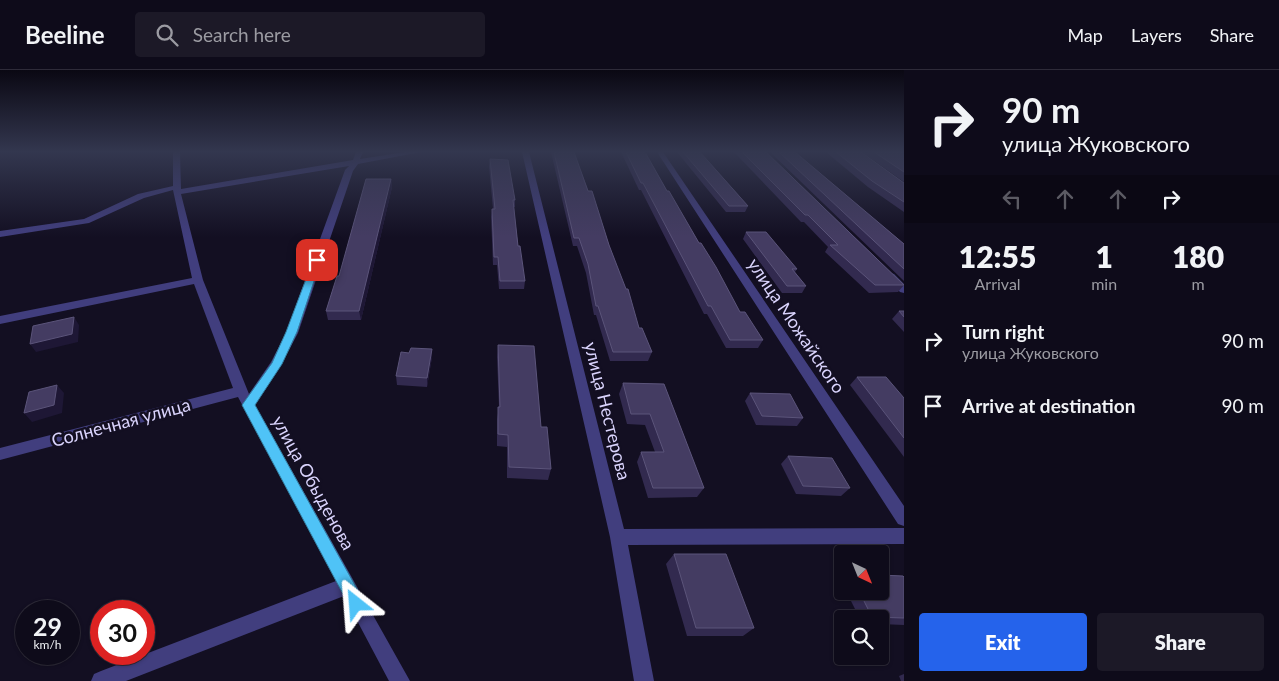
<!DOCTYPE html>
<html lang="en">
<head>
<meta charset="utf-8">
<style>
  body { margin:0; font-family:Lato,sans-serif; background:#1c1927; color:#f1f3f6; height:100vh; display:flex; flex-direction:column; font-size:19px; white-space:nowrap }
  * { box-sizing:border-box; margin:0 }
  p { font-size:16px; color:#9b9ba2 }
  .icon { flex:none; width:28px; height:28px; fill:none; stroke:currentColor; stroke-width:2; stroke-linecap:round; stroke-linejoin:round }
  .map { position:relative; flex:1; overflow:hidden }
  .sheet { display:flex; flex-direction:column; background:#0e0b1a; width:375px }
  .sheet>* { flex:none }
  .guide { background:#0e0b1a; color:#f1f3f6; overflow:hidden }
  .needle { width:32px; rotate:137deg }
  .fabs { position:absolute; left:834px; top:475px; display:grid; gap:10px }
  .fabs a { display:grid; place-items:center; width:55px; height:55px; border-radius:5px; background:#0e0b1a; box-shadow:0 1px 4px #0004,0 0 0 1px #2e2b39; font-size:25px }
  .speed { position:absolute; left:15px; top:530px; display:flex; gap:10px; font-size:25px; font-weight:700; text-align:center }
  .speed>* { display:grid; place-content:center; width:65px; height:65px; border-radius:50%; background:#0e0b1a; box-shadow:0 1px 4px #0004,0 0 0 1px #2e2b39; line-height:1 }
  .speed small { font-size:12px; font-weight:400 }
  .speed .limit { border:8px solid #d22; background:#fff; color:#111 }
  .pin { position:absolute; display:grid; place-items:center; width:42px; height:42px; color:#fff; margin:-21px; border-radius:10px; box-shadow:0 2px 8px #0006 }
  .me { position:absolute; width:55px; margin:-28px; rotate:332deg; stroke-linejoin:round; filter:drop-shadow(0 0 4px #0008) }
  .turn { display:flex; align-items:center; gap:18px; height:105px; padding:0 15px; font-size:22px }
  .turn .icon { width:65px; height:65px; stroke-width:2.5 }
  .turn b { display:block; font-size:35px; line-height:42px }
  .lanes { display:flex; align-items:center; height:48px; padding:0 15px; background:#0003; justify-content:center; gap:25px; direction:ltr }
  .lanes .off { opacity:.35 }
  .eta { display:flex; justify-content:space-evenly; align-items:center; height:85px; text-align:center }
  .eta b { font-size:30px; font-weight:800; line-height:35px }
  .primary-button { display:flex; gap:10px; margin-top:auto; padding:10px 15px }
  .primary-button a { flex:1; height:58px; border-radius:5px; background:#2563eb; color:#fff; font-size:20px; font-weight:800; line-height:58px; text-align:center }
  .primary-button a+a { background:#1c1927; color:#f1f3f6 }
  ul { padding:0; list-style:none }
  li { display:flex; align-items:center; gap:15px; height:65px; padding:0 15px }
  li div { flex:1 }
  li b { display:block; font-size:19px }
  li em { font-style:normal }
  header { display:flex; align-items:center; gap:30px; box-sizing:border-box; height:70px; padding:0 25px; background:#0e0b1a; border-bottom:1px solid #2e2b39 }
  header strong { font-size:24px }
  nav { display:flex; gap:28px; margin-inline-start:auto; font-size:18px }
  .search { width:350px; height:45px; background:#1c1927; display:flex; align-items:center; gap:12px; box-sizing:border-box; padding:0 18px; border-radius:5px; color:#9b9ba2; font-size:19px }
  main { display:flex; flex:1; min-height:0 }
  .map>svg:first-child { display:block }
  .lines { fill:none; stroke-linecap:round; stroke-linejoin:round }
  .minor { fill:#413e7e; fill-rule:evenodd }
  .wall { fill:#322a4f }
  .shaded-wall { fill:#1e1735 }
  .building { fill:#443c62; stroke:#5b547a }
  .route { fill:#4fc3f7; stroke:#337fa1 }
  .labels { text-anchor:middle; stroke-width:5; stroke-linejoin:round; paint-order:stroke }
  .street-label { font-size:18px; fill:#d9d3fc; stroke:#130f22 }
</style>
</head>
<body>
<header>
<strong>Beeline</strong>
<div class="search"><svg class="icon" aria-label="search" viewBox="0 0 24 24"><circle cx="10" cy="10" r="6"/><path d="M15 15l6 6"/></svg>Search here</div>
<nav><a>Map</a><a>Layers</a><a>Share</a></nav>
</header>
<main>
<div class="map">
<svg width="904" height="611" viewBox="0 0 904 611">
  <rect width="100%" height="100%" fill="#130f22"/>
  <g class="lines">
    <!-- minor -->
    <path class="minor" d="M173,82H180L181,119L353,90L356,82H363L360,89L405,82H421L358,94L353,101L298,263L280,297L255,335L410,611H389L344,526L126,611H91L94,604L101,601L336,511L238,327L0,390V378L233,318L194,214L0,254V246L192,208L173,120L144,128L89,153L0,167V161L84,149L138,124L173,116ZM349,96L345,100L286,263L271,292L249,324L203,210L181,124Z
      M522,82H529L624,459L904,458V474L628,475L654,611H634L610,467Z
      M657,82H663L904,436V456L898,454Z
      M890,203L894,204L904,214V223L900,222L885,206Z"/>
  </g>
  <!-- wall -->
  <path class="wall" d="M551,82H574L639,258L652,282L648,291H610L596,245H594L586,203L577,176H573Z
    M621,82H645L667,121L740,242L763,270L758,278H726L707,244H704L641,120H639Z
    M677,82H700L748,136L745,142H726Z
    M734,82H766L904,215L898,222L869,223L825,182L828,177L804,152H801Z
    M770,82H795L904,174V211Z
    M826,82H861L904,113V142L868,117Z
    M862,82H904V112Z
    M490,89L515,130V137H514L518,176L525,211L524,219H499L497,195H493L491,147L492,139H493L489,96Z
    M391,109L392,117L361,250H328L326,241L339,206Z
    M746,162L797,199L795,202L806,216L802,223H782L743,169Z
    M899,241H904V262L892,249Z
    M498,275L541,357L551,399L548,410L507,408V377L497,376V349L499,337L497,287Z
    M409,283L432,287L427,317L397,315L396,306Z
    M857,307L904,328V387L850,315Z
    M623,313L664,314L704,418L697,427L648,428L637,392L641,382H655L645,355L627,354L619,324Z
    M750,323L803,348L797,356L756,355L745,331Z
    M788,386L850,418L841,426L796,424L781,394Z
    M674,484L754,558L743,566H687L666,494Z
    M904,507V555L880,554V549H860L846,521H880Z
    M904,604V611H901L899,606Z"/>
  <!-- shaded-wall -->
  <path class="shaded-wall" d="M391,109L392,117L361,250L359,241Z
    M74,247L79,255L78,272L36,282L30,274Z
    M432,279V287L427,317V308Z
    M57,315L64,323L62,343L32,352L24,343Z"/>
  <!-- building -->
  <path class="building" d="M554,82H574L588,121H592L609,175L626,219H628L639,258H642L652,282H613L598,236H596L588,194L579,168H574Z
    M626,82H645L667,121H669L699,173H701L716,197L740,242H745L763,270H730L711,236H708L643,113H641Z
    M683,82H700L748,136H729Z
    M742,82H766L904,215H875L830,175H838L808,145H805Z
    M779,82H795L904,174V199Z
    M836,82H861L904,113V132L872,111Z
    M874,82H904V102Z
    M490,89L508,90L515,130H513L518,176H520L525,211H500L498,187H494L492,139H495Z
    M366,109H391L359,241H326L337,206H339Z
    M746,162H766L797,199H792L806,216H787Z
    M899,241H904V247Z
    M74,247L72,264L30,274L33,256Z
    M498,275L534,276L541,357H547L551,399L509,397L508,365L498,364V337H500Z
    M411,278L432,279L427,308L396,306L401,282L409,283Z
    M857,307H886L904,328V368Z
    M623,313L664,314L704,418H653L641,382H664L650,344H631Z
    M57,315L54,335L24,343L29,322Z
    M750,323L790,324L803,348L762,346Z
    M788,386L832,388L850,418L803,416Z
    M674,484H726L754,558H696Z
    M880,505L903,506L904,507V548L872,547L859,521H880Z"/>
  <!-- sky -->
  <linearGradient id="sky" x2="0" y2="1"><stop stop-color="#0a0813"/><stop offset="0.49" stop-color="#33374f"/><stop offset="1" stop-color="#33374f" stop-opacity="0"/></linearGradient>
  <rect width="904" height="167" fill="url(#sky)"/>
  <!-- route -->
  <path class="route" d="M314,188H320L321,190L297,262L282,294L255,335L362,528L365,534L362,539L356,542L351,539L242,335L272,293L286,262Z"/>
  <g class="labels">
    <!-- street labels -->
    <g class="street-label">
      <text transform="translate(796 256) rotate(56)" y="6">улица Можайского</text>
      <text transform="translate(607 341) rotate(76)" y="6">улица Нестерова</text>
      <text transform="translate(121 353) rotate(-15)" y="6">Солнечная улица</text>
      <text transform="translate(313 413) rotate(61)" y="6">улица Обыденова</text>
    </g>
  </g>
</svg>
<div class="fabs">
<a><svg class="needle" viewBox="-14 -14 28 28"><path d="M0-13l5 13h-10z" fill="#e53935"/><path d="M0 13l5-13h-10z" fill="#9b9ba2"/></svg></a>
<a><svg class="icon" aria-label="search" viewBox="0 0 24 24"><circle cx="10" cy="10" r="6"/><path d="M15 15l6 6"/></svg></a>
</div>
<div class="speed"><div>29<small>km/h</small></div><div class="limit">30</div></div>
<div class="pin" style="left:317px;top:190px;background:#d93025"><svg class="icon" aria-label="arrive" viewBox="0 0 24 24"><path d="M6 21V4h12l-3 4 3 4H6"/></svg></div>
<svg class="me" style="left:356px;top:534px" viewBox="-20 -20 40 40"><path d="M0-17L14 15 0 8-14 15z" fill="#4fc3f7" stroke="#fff" stroke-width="4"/></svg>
</div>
<section class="sheet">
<div class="guide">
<div class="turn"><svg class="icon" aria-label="right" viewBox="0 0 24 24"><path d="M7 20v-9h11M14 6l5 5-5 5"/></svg><div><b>90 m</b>улица Жуковского</div></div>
<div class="lanes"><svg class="icon off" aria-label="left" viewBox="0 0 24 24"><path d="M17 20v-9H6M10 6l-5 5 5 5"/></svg><svg class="icon off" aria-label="ahead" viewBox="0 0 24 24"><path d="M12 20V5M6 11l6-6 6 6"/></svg><svg class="icon off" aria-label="ahead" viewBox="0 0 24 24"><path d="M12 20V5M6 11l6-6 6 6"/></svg><svg class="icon" aria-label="right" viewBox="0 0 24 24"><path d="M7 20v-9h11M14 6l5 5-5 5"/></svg></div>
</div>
<div class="eta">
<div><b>12:55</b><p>Arrival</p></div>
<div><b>1</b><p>min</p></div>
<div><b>180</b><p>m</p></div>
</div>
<ul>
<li><svg class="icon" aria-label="right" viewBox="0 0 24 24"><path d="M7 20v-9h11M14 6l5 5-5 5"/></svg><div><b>Turn right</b><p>улица Жуковского</p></div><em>90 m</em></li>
<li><svg class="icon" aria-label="arrive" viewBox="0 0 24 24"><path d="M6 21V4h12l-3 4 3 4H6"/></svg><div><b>Arrive at destination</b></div><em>90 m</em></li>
</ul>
<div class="primary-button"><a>Exit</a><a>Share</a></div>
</section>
</main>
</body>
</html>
